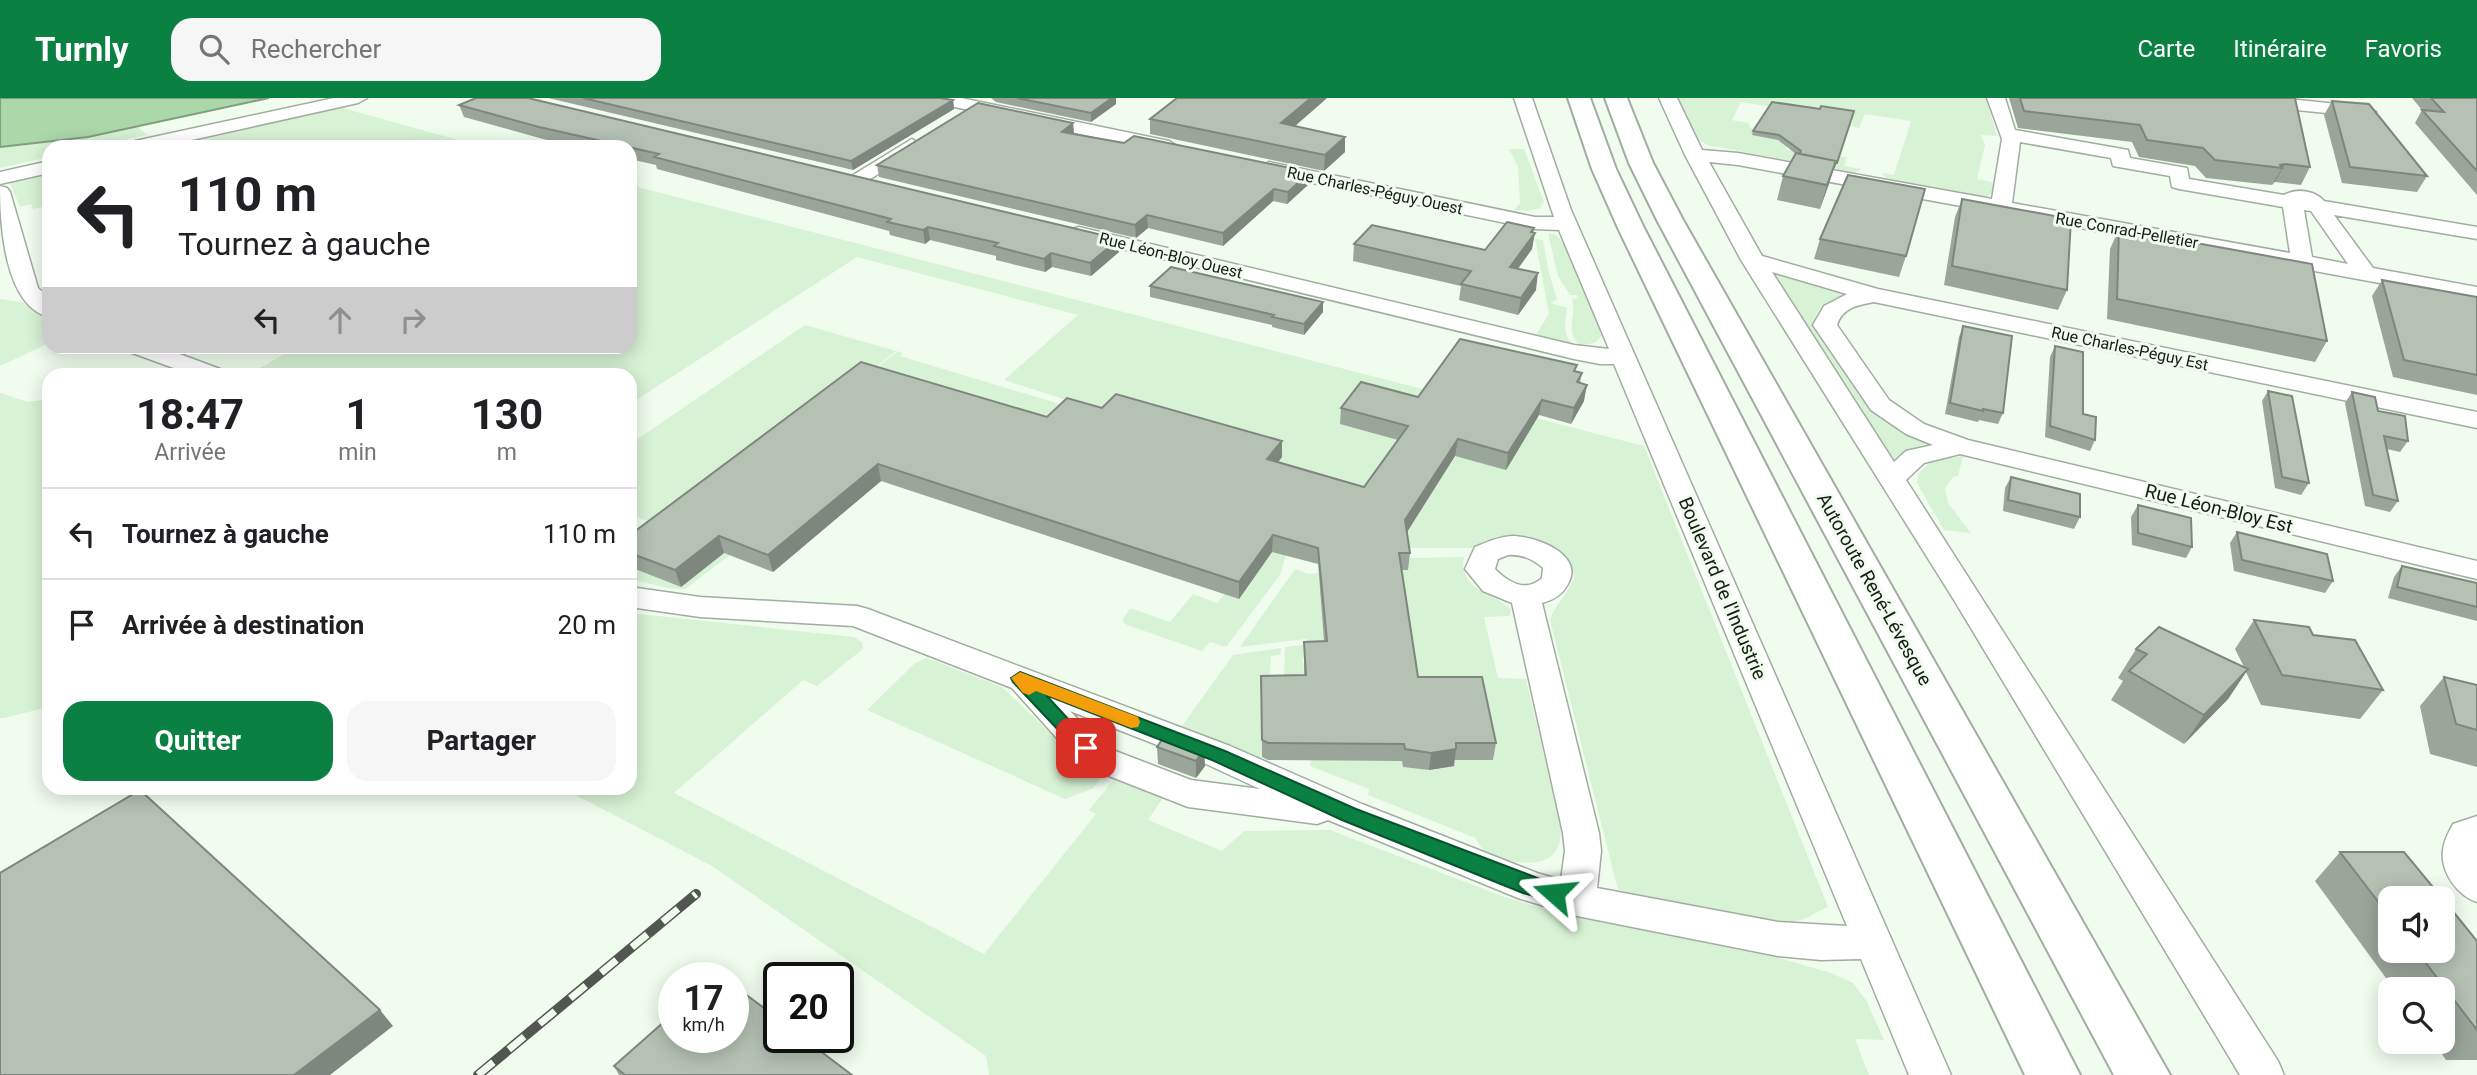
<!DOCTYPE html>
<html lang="fr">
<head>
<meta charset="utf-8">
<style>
  body { margin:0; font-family:Roboto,sans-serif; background:#f6f6f6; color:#202124; height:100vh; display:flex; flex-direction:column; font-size:26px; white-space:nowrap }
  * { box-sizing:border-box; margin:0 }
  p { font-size:23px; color:#757577 }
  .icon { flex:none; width:38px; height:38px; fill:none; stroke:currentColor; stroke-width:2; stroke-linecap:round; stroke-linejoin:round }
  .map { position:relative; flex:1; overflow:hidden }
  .side { position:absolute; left:42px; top:270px; width:595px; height:427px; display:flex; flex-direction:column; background:#fff; border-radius:21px; box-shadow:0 4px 18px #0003 }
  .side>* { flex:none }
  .banner { position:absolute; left:42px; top:42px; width:595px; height:214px; border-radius:21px; box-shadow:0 4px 18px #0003; background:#fff; color:#202124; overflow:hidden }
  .fabs { position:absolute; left:2378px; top:788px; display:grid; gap:14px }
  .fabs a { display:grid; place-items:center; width:77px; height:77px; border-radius:14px; background:#fff; box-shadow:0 4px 18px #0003; font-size:35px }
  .speed { position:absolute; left:658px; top:864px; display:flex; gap:14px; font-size:35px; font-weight:700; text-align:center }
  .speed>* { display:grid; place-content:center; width:91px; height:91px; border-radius:50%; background:#fff; box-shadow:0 4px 18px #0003; line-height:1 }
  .speed small { font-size:18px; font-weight:400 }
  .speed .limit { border:4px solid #111; border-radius:10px; background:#fff; color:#111 }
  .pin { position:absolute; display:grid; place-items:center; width:60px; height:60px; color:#fff; margin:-30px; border-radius:14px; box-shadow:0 4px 10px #0006 }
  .me { position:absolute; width:77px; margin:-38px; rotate:288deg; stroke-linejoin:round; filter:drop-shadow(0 0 5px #0008) }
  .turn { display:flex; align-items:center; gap:24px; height:147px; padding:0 21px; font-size:32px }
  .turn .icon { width:91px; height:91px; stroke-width:2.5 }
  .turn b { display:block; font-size:49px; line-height:60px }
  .lanes { display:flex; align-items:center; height:66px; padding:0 21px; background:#0003; justify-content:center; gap:35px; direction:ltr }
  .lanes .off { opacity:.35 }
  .eta { display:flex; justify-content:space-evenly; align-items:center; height:119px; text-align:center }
  .eta b { font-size:42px; font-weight:700; line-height:49px }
  .cta { display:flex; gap:14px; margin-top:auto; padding:14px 21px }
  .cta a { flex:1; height:80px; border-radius:21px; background:#0b8043; color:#fff; font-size:28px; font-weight:700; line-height:80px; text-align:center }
  .cta a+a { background:#f6f6f6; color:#202124 }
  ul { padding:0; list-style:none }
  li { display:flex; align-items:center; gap:21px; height:91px; padding:0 21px; border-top:2px solid #e0e0e0 }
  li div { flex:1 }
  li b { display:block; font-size:26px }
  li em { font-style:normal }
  header { display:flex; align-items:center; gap:42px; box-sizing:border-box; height:98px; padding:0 35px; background:#0b8043; color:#fff }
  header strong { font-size:33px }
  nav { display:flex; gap:38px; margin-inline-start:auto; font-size:24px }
  .search { width:490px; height:63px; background:#f6f6f6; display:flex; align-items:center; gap:18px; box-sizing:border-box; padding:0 24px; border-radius:21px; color:#757577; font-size:26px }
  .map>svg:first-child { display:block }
  .green { fill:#d8f2d5 }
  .water { fill:#acd7a9; stroke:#7f9f7d; stroke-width:2 }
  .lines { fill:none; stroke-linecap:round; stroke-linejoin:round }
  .minor-casing { stroke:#a1ada0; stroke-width:3 }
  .highway-casing { stroke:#a1ada0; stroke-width:4 }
  .minor { fill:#fff; fill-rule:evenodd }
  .highway { fill:#fff; fill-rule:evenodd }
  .rail-casing { stroke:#515750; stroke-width:10 }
  .rail { stroke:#f0fdee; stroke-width:7; stroke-dasharray:20; stroke-linecap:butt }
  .wall { fill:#9ba69a }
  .shaded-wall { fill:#7e877d }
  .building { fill:#b4c1b3; stroke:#7e877d; stroke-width:2 }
  .route { fill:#0b8043; stroke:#07532c; stroke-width:2 }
  .slow { fill:#f59e0b }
  .labels { text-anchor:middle; stroke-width:6; stroke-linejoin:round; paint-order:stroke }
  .far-street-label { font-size:16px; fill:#171b16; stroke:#f0fdee }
  .street-label { font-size:19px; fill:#171b16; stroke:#f0fdee }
</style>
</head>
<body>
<header>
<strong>Turnly</strong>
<div class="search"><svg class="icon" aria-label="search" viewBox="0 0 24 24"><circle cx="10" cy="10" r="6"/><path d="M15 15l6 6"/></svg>Rechercher</div>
<nav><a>Carte</a><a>Itinéraire</a><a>Favoris</a></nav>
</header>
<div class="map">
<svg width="2477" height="977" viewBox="0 0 2477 977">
  <rect width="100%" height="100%" fill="#f0fdee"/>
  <!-- green -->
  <path class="green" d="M1676,0H1986L1997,38L1981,37L1985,47L1977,81L1996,85L1994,94L1987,99L1886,80L1882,75L1894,77L1911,23L1865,16L1859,30L1851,28L1853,22L1741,4L1732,22L1748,25L1751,30L1785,43L1787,52L1847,59L1844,68L1862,71L1855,75L1707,47L1694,39Z
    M335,8L484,49H164Z
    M137,28L147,37L93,49H49V59L0,70V49L88,39Z
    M1509,51H1524L1544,104L1540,110L1528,113L1514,112L1520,105L1518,69Z
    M49,76V126L42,109L33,111L31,106L20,109L10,85Z
    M630,87L1644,348L1828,809C1820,812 1812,818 1804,821C1757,834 1666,804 1618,792L1550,522C1555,507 1568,495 1575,479C1572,473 1570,464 1566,459C1544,434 1499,430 1473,450H1405L1399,446L1455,358L1506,371L1523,343L1406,344L1373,390L1309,372L1299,387L1252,396L1281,359L1094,311L1004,282L1078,217L857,159L630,306V276H249L297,249L630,248Z
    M1548,135L1556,137L1564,145L1603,236L1595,245L1580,247C1564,234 1577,217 1572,201L1578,200L1576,197H1570L1558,178Z
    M1535,141L1543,142L1549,175L1557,201L1551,205L1567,210C1565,223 1562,238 1574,247L1535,238L1549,216Z
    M1769,173L1852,197C1834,200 1812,207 1815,229L1872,312L1926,343V346L1909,351L1894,362Z
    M0,201L26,205L49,225V245L0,268Z
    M805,227L896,253L666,431L630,416V346Z
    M898,253L903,255L900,258L1073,310L1049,335L864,279Z
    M0,295L28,304L49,301V609L4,620H0Z
    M1963,358L1958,378L1953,379L1945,390L1948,405L1971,435L1944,432L1917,385L1918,376L1932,363Z
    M1273,453L1286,457L1280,477L1226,549L1210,544L1202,553L1127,527L1122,523L1130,510L1170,524L1193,496L1217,505L1225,496L1239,501Z
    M724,455L730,457L685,491L667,490L630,481V469L681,489Z
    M1464,459C1457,493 1495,494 1511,512L1509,518L1484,519L1498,580L1526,581L1560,726C1565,761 1541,769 1511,763C1503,761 1491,759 1485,754C1481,750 1478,744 1475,740L1368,697L1369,691L1310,668L1311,662L1402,663L1404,669L1429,672L1453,668L1416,596L1397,472L1406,460Z
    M1295,471L1308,476L1318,475L1326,560L1306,541L1240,549Z
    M630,515L854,539L862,544L863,551L817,588L803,582L674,695L984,856L1096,716L1089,712L1116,679L1164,698L1148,722L1222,753L1244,733L1330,732L1502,798L1564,817L1775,859L1831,875L1853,885L1866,902L1884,942L1855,941L1869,977H989L986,958L712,768L562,690H630Z
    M1303,547L1311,549L1303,561L1305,595L1260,596L1262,662L1182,628L1233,557L1281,550L1280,557L1271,558L1270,580H1284L1285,549Z
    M927,560L1002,589L1083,666L1105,674L1094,690L1065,701L867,612L915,565Z"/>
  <!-- water -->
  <path class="water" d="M0,0H269L88,39L0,49Z"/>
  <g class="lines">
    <defs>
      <path id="minor" d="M334,0H367L358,5L160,49H126L135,43Z
        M927,0H961L1169,43L1178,49L1169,55L936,5Z
        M1514,0H1532L1571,112L1951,977H1909L1861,861L1821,862L1778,858L1577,818L1518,800L1328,722L1317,726L1188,709L1081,667L1012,590L853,528L700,519L630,509V489L700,499L857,508L868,511L1230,648L1362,706L1537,775L1561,782L1565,753L1563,735L1512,505L1483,493L1465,471L1475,449C1487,444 1498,439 1512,438C1535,438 1585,456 1568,486C1562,497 1554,502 1542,505L1599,735L1601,753L1597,790L1778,824L1847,828L1614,266H1600L1574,261L1072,139L1069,135L1072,131L1079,129L1574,247L1609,251L1559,132L1535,131L1269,76L1259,70L1269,64L1535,119H1554ZM1508,457C1522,456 1533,461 1543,470L1542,480C1526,495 1508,484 1495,471L1498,461ZM1070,613L1206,666L1260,691L1191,682L1105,649Z
        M1659,0H1677L1702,52L1738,55L1992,101L2002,41L1987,0H2005L2015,32L2128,52L2130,60L2187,70L2189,81L2284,97C2296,90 2315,92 2324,103L2477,129V141L2334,117L2373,170L2477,189V203L1738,67L1709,64L1762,158L1878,191L2477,314V330L1874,204C1858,207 1842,210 1837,227L1889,302L1924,326L1968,342L2477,463V481L1960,356L1924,365L1906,382L2278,963L2284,977H2240L1954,502L1741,162L1685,57ZM2020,44L2111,60L2113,68L2170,78L2172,89L2179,91L2283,109L2290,155L2012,105ZM2304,112L2311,113L2348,166L2312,159ZM1772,174L1847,196L1824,208L1813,227L1871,312L1906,336L1933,347L1906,353L1894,364Z
        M2216,0H2278L2367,9L2376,14L2367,19L2225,5Z
        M912,41L921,47L919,51L862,86L855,88L845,82Z
        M49,63V75L0,86V74Z
        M0,88L7,90L10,94L38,190L49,200V219C4,208 0,125 0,88Z
        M124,248H158L220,271L223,276H190L127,253Z
        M2477,718V804C2458,798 2440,774 2443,752C2444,742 2449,734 2453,726Z"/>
      <path id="highway" d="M1568,0H1590L1616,71L1644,130L2080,977H2025L1618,130L1592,71Z
        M1605,0H1627L1653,65L1683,122L2170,977H2114L1657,122L1629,65Z"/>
    </defs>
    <!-- minor casing -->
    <use href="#minor" class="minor-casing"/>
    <!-- highway casing -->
    <use href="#highway" class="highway-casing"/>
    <!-- minor -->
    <use href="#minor" class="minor"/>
    <!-- highway -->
    <use href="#highway" class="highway"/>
    <defs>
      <path id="rail" d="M478,977L696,796"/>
    </defs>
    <!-- rail casing -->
    <use href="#rail" class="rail-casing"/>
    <!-- rail -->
    <use href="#rail" class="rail"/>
  </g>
  <!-- wall -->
  <path class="wall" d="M548,0H940L953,2L954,11L853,72Z
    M991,0H1116V6L1091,24L996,4Z
    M1327,0L1295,28L1345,39V54L1324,73L1150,36V21Z
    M2009,0H2295L2310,69L2301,87L2275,84L2272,87L2206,80L2195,68L2139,59L2132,44L2018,30Z
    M2412,0H2477V97L2415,25L2422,12Z
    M2332,3L2427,78L2417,94L2342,85L2324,17Z
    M459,7L1119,141V154L1091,178L1052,169L1045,174L996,162V158L930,142L925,146L890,137L889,133L657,71L656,67L630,61V49H579L543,41L464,19Z
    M1820,11L1854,13L1835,70H1834L1820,111L1777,102L1783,78L1796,56L1778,42L1752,37L1753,33Z
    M1073,25L1074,36L1124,45L1310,74L1309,86L1287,106L1273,103L1223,148L1148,130L1136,140L879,79L877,67Z
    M1962,101L2067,192L2058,212L1944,187L1955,119Z
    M2119,131L2327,243L2315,264L2107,221L2110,151Z
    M1534,135L1532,151L1518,171L1536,192L1518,217L1459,202L1461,188L1353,163L1354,146L1485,152Z
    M1820,141L1906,158L1899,179L1814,161Z
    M2382,182L2477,199V297L2393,279L2372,198Z
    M1150,188L1323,214L1304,237L1272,229V227L1150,199Z
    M1963,228L2003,315L1998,326L1979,322L1978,324L1945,316L1959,239Z
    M2055,248L2083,316L2095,342L2090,353L2045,339L2050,259Z
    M1576,274L1582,275L1580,285L1584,303L1571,326L1539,317L1506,372L1455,358L1407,433L1410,455L1408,472H1401L1418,579L1496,645L1493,662H1454V668L1429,672L1403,669L1402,663L1268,662L1262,659L1261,578L1304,577V544L1324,543L1318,466L1272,454L1239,501L881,383L773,474L724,455L681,489L630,469V437L1047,319L1282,359L1278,364L1364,389L1398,342L1340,326L1341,310Z
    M2268,293L2309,385L2301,397L2275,390L2262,303Z
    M2352,294L2378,313L2408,343L2400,354L2387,351L2398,403L2390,414L2365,408L2345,305Z
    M2011,379L2080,419L2074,431L2003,413L2005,390Z
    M2138,407L2192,449L2186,460L2132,447L2131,419Z
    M2237,434L2333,483L2325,495L2234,473L2230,445Z
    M2402,468L2477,485V523L2388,500L2394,479Z
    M2254,522L2313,537L2383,592L2360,621L2261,607L2246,574L2228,601L2184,646L2111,602L2123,583L2118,580L2136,551L2244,569L2235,551Z
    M2444,579L2477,587V669L2430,656L2420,608Z
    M1157,649L1204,651L1205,668L1196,680L1158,666Z
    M2340,754L2390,800V852H2443L2477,843V962H2446L2433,943H2443V891H2394L2315,783Z
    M614,968L852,977H619Z"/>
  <!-- shaded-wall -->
  <path class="shaded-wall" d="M1112,0H1116V6L1091,24V15Z
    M1311,0H1327L1281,40V25Z
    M953,2L954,11L853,72L851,63Z
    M1073,25L1074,37L1062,34Z
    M1345,39V54L1324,73L1325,57Z
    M1836,63L1829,86L1820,111L1827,87Z
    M2285,66L2275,84H2274L2282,70L2280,67Z
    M1310,74L1309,86L1287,106L1288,94Z
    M1274,91L1273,103L1223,148V135Z
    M1147,117L1148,130L1136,140L1135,127Z
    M928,129L930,142L925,146L923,132Z
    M1534,130L1533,137L1535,135L1532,151L1507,185L1510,169Z
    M1119,141V154L1091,178L1090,165Z
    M1051,155L1052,169L1045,174L1044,161Z
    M1538,175L1536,192L1518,217L1521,200Z
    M1323,204V214L1304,237V226Z
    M1587,287L1584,303L1571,326L1574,310Z
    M1542,302L1539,317L1506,372L1508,355Z
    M1458,341L1455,358L1404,439L1405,422Z
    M1282,343V359L1267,377V361Z
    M878,366L881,383L773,474L768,457Z
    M1273,437L1272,454L1239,501V484Z
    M719,438L724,455L681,489L675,472Z
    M2248,571L2228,601L2184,646L2204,617Z
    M1204,651L1205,668L1196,680V663Z
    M1456,651L1454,668L1429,672L1431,655Z
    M380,912L393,928L330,977H294Z"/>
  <!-- building -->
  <path class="building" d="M476,0H528L1119,141L1090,165L1051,155L1044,161L994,148L998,145L928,129L923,132L887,124L891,121L654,59L659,56L539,29L459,7Z
    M583,0H940L953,2L851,63Z
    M1017,0H1112L1091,15Z
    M1177,0H1311L1281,25L1345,39L1325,57L1150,21Z
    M2020,0H2295L2310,69L2285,66L2280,67L2282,70L2215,62L2203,50L2147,42L2140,27L2024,13Z
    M2431,0H2477V73L2422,12L2444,14Z
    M2332,3L2369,6L2427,78L2350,69Z
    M1772,4L1820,11L1821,8L1854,13L1837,65H1835L1836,63L1800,56L1801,53L1779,37L1753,33Z
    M978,5L1073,25L1062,34L1124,45L1134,38L1310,74L1288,94L1274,91L1223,135L1147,117L1135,127L877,67Z
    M1796,55L1836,63L1827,87L1783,78Z
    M1848,77L1925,91L1906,158L1820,141Z
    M1962,101L2071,121L2067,192L1952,168Z
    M1507,124L1534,130L1531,134L1535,135L1510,169L1538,175L1521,200L1461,186L1471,173L1354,146L1372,127L1485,152Z
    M2119,131L2312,166L2327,243L2117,201Z
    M1171,169L1323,204L1304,226L1272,219L1274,217L1150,188Z
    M2382,182L2477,199V277L2404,262Z
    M1963,228L2012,238L2003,315L1983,311V313L1950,305Z
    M1460,241L1577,267L1574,273L1582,275L1577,284L1587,287L1574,310L1542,302L1508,355L1458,341L1405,422L1410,455H1399L1418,579H1482L1496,645H1456V651L1431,655L1405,651L1404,646L1268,645L1262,642L1261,578L1306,577L1304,544L1327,543L1318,450L1273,437L1239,484L878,366L768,457L719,438L675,472L630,455V437L861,264L1047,319L1067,300L1102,310L1116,296L1282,343L1267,361L1364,389L1408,328L1341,310L1361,284L1418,299Z
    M2055,248L2083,254V316L2096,319L2095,342L2050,328Z
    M2268,293L2292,298L2309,385L2282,379Z
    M2352,294L2375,299L2378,313L2405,318L2408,343L2384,338L2398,403L2373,397Z
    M2011,379L2080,396V419L2008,402Z
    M2138,407L2191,420L2192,449L2138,435Z
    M2237,434L2327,456L2333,483L2242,462Z
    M2402,468L2477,485V509L2397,489Z
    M2254,522L2309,529L2313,537L2355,542L2383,592L2282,577Z
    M2159,529L2248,571L2204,617L2129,573L2147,556L2136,551Z
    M2444,579L2477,587V632L2456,626Z
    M1166,636L1204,651L1196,663L1157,649Z
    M140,692L380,912L294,977H0V775Z
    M2340,754H2404L2442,800H2390V819Z
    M2443,801L2477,843V932L2416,852H2443Z
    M719,875L725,880H713Z
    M733,887L779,921V940H803L852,977H625L614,968L674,915V940H733Z"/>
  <!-- route -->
  <path class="route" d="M1020,574L1225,653L1356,711L1561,789L1564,795L1561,801L1554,804L1523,795L1342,722L1212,662L1046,597L1095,650L1092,654H1079L1013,584L1011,580Z"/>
  <!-- slow -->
  <path class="slow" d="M1020,574L1138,619L1140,624L1138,629L1131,630L1036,593L1029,597L1023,595L1011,580Z"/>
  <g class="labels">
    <!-- far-street labels -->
    <g class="far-street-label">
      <text transform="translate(1375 92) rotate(12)" y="6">Rue Charles-Péguy Ouest</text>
      <text transform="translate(2127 132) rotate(10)" y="6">Rue Conrad-Pelletier</text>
      <text transform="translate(1171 157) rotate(14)" y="6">Rue Léon-Bloy Ouest</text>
      <text transform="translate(2130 250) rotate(12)" y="6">Rue Charles-Péguy Est</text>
    </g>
    <!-- street labels -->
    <g class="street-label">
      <text transform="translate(2219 410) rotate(14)" y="7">Rue Léon-Bloy Est</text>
      <text transform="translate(1723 490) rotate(67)" y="7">Boulevard de l'Industrie</text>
      <text transform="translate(1875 491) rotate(61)" y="7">Autoroute René-Lévesque</text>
    </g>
  </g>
</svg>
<div class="fabs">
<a><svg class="icon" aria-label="sound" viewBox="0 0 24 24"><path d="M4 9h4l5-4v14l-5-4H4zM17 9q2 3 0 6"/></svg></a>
<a><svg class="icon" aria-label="search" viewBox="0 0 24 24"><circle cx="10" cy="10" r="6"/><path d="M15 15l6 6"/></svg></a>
</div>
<div class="speed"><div>17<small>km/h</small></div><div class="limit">20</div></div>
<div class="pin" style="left:1086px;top:650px;background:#d93025"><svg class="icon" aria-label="arrive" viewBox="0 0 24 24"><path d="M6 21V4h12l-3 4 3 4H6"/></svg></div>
<svg class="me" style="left:1554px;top:795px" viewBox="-20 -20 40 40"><path d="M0-17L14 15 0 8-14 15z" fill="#0b8043" stroke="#fff" stroke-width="4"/></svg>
<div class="banner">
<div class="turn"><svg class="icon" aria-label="left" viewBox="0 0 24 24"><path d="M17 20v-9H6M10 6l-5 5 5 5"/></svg><div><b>110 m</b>Tournez à gauche</div></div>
<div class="lanes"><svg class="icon" aria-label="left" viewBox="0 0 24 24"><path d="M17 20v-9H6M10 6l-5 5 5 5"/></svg><svg class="icon off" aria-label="ahead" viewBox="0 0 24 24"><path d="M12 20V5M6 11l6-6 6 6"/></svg><svg class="icon off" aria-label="right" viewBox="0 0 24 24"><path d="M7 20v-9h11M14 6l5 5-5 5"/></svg></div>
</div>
<section class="side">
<div class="eta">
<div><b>18:47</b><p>Arrivée</p></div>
<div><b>1</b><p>min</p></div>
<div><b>130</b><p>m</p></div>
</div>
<ul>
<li><svg class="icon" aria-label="left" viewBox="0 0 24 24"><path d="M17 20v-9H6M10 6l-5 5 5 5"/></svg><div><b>Tournez à gauche</b></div><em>110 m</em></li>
<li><svg class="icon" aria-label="arrive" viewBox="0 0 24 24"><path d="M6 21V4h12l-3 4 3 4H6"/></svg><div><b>Arrivée à destination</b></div><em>20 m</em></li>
</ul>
<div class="cta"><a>Quitter</a><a>Partager</a></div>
</section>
</div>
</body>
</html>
